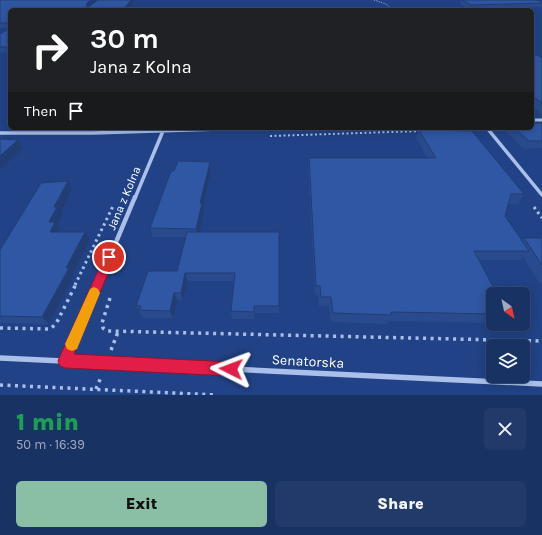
<!DOCTYPE html>
<html lang="en">
<head>
<meta charset="utf-8">
<style>
  body { margin:0; font-family:Karla,sans-serif; background:#223a6a; color:#f1f3f6; height:100vh; display:flex; flex-direction:column; font-size:15px; white-space:nowrap }
  * { box-sizing:border-box; margin:0 }
  p { font-size:13px; color:#9faabf }
  .icon { flex:none; width:22px; height:22px; fill:none; stroke:currentColor; stroke-width:2; stroke-linecap:round; stroke-linejoin:round }
  .map { position:relative; height:395px; overflow:hidden }
  .sheet { display:flex; flex-direction:column; background:#193264; flex:1 }
  .sheet>* { flex:none }
  .hud { position:absolute; left:8px; top:8px; width:526px; height:122px; border-radius:6px; box-shadow:0 2px 10px #0003,0 0 0 1px #374d78; background:#202124; color:#fff; overflow:hidden }
  .needle { width:26px; rotate:147deg }
  .controls { position:absolute; left:486px; top:287px; display:grid; gap:8px }
  .controls a { display:grid; place-items:center; width:44px; height:44px; border-radius:6px; background:#193264; box-shadow:0 2px 10px #0003,0 0 0 1px #374d78; font-size:20px }
  .pin { position:absolute; display:grid; place-items:center; width:34px; height:34px; color:#fff; margin:-17px; border:2px solid #fff; border-radius:50%; box-shadow:0 1px 4px #0007 }
  .me { position:absolute; width:44px; margin:-22px; rotate:273deg; stroke-linejoin:round; filter:drop-shadow(0 0 3px #0008) }
  .turn { display:flex; align-items:center; gap:14px; height:84px; padding:0 16px; font-size:18px }
  .turn .icon { width:52px; height:52px; stroke-width:2.5 }
  .turn b { display:block; font-size:28px; line-height:34px }
  .then { display:flex; align-items:center; height:38px; padding:0 16px; background:#0003; gap:8px; font-size:15px }
  .round { display:grid; place-items:center; flex:none; width:42px; height:42px; border-radius:6px; background:#223a6a }
  .headline { display:flex; align-items:center; justify-content:space-between; height:68px; padding:0 16px }
  h1 { font-size:24px; font-weight:800; line-height:30px; color:#1e9e55 }
  .cta { display:flex; gap:8px; margin-top:auto; padding:8px 16px }
  .cta a { flex:1; height:46px; border-radius:6px; background:#8abfa5; color:#111; font-size:16px; font-weight:800; line-height:46px; text-align:center }
  .cta a+a { background:#223a6a; color:#f1f3f6 }
  .map>svg:first-child { display:block }
  .lines { fill:none; stroke-linecap:round; stroke-linejoin:round }
  .path-far3 { stroke:#aac0ea; stroke-width:1; stroke-dasharray:1 1.5; stroke-linecap:butt }
  .path-far2 { stroke:#aac0ea; stroke-width:2; stroke-dasharray:2 2.5; stroke-linecap:butt }
  .path-far1 { stroke:#aac0ea; stroke-width:3; stroke-dasharray:2.5 3.5; stroke-linecap:butt }
  .path { stroke:#aac0ea; stroke-width:3.5; stroke-dasharray:3 4.5; stroke-linecap:butt }
  .street-far3 { stroke:#aac0ea; stroke-width:3 }
  .street-far2 { stroke:#aac0ea; stroke-width:3.5 }
  .street-far1 { stroke:#aac0ea; stroke-width:4.5 }
  .street { stroke:#aac0ea; stroke-width:5.5 }
  .wall { fill:#294b8d }
  .shaded-wall { fill:#223d73 }
  .building { fill:#3057a4; stroke:#223d73 }
  .route { fill:#e11d48; stroke:#92132f }
  .slow { fill:#f59e0b }
  .labels { text-anchor:middle; stroke-width:4; stroke-linejoin:round; paint-order:stroke }
  .street-label { font-size:12px; fill:#fff; stroke:#214286 }
  .near-street-label { font-size:14px; fill:#fff; stroke:#214286 }
</style>
</head>
<body>
<div class="map">
<svg width="542" height="395" viewBox="0 0 542 395">
  <rect width="100%" height="100%" fill="#214286"/>
  <g class="lines">
    <!-- path-far3 -->
    <path class="path-far3" d="M374,0L386,4L393,10"/>
    <!-- path-far2 -->
    <path class="path-far2" d="M456,130L471,131
      M270,136L421,131"/>
    <!-- path-far1 -->
    <path class="path-far1" d="M534,207L542,218
      M75,285L114,204"/>
    <!-- path -->
    <path class="path" d="M110,298L102,323L103,328L107,331L542,341
      M0,328L50,329L56,324L76,284
      M111,350L118,332
      M0,385L217,395
      M96,389L101,377"/>
    <!-- street-far3 -->
    <path class="street-far3" d="M532,120H542
      M487,128L488,129
      M219,129L260,128"/>
    <!-- street-far2 -->
    <path class="street-far2" d="M487,128L542,195
      M0,133H93L252,128
      M135,198L163,131"/>
    <!-- street-far1 -->
    <path class="street-far1" d="M98,285L135,197"/>
    <!-- street -->
    <path class="street" d="M0,358L542,384
      M65,361L98,284"/>
  </g>
  <!-- wall -->
  <path class="wall" d="M0,0H136L128,10H10V52L0,53V34L10,28H0Z
    M461,0H536L542,2V6L541,7L469,9L460,4Z
    M532,55L542,58V114L532,106Z
    M542,123V148L524,149L506,132L508,128H532Z
    M419,130L524,194L518,204H508L505,216L522,240L524,238H542V287L523,257L521,260H479L493,294V323L389,321L387,324L331,322L329,306H319L318,295H315L308,167L309,158H427L416,138Z
    M210,162L211,170L203,208L204,212L199,232L279,306V313H254V319H232L231,311L234,281H188L183,300H177L173,318H143L136,306L177,271L186,237H153L150,228L174,171Z
    M72,189L61,213L62,215L57,226L60,230L59,232L90,240L73,274L74,276L49,324L0,323V250Z"/>
  <!-- shaded-wall -->
  <path class="shaded-wall" d="M91,0H97L87,9L86,4Z
    M131,0H136L128,10H123Z
    M18,140L23,148L0,170V156Z
    M210,162L211,170L203,208L204,212L198,238L196,229L200,203Z
    M68,181L72,189L61,213L62,215L57,226L60,230L55,240L50,232L49,222L54,207Z
    M85,232L90,240L73,274L74,276L49,324L42,317L66,268Z
    M185,273L188,281L183,300L181,293Z
    M174,293L177,300L173,318L170,311Z"/>
  <!-- building -->
  <path class="building" d="M0,0H91L86,4L87,8L98,0H131L123,10H10V23H0Z
    M462,0H536L542,2V3L471,5Z
    M10,28V47H0V34Z
    M532,55H537L542,58V103L532,96Z
    M532,123H542V141H529L514,128H532Z
    M419,130L472,131L524,194H511L505,216L529,251H474L497,294H493V314L391,312V315L333,313L331,297H321L320,286H316L309,158H436Z
    M0,139L18,140L0,156Z
    M178,161L210,162L200,203H202L196,229L150,228L171,171H174Z
    M68,181L54,207H57L49,222H55L50,232H85L66,268H69L42,317L0,316V250L41,183Z
    M187,232H279V306H254V312L231,311L235,273H185L181,293H174L170,311L139,310L141,306H136L148,271H177Z
    M524,238H542V265Z"/>
  <!-- route -->
  <path class="route" d="M109,253L113,254L115,257L74,354L231,362L236,364L238,369L236,374L231,376L65,368L60,366L58,361L60,356L104,257L105,254Z"/>
  <!-- slow -->
  <path class="slow" d="M94,287L98,289L100,293L77,349L72,351L67,349L65,344L90,289Z"/>
  <g class="labels">
    <!-- street labels -->
    <g class="street-label">
      <text transform="translate(124 198) rotate(-67)" y="4">Jana z Kolna</text>
    </g>
    <!-- near-street labels -->
    <g class="near-street-label">
      <text transform="translate(308 361) rotate(3)" y="5">Senatorska</text>
    </g>
  </g>
</svg>
<div class="controls">
<a><svg class="needle" viewBox="-14 -14 28 28"><path d="M0-13l5 13h-10z" fill="#e53935"/><path d="M0 13l5-13h-10z" fill="#9faabf"/></svg></a>
<a><svg class="icon" aria-label="layers" viewBox="0 0 24 24"><path d="M12 4l9 5-9 5-9-5zM3 14l9 5 9-5"/></svg></a>
</div>
<div class="pin" style="left:109px;top:257px;background:#d93025"><svg class="icon" aria-label="arrive" viewBox="0 0 24 24"><path d="M6 21V4h12l-3 4 3 4H6"/></svg></div>
<svg class="me" style="left:231px;top:369px" viewBox="-20 -20 40 40"><path d="M0-17L14 15 0 8-14 15z" fill="#e11d48" stroke="#fff" stroke-width="4"/></svg>
<div class="hud">
<div class="turn"><svg class="icon" aria-label="right" viewBox="0 0 24 24"><path d="M7 20v-9h11M14 6l5 5-5 5"/></svg><div><b>30 m</b>Jana z Kolna</div></div>
<div class="then">Then<svg class="icon" aria-label="arrive" viewBox="0 0 24 24"><path d="M6 21V4h12l-3 4 3 4H6"/></svg></div>
</div>
</div>
<section class="sheet">
<div class="headline"><div><h1>1 min</h1><p>50 m · 16:39</p></div><a class="round"><svg class="icon" aria-label="close" viewBox="0 0 24 24"><path d="M6 6l12 12M18 6L6 18"/></svg></a></div>
<div class="cta"><a>Exit</a><a>Share</a></div>
</section>
</body>
</html>
